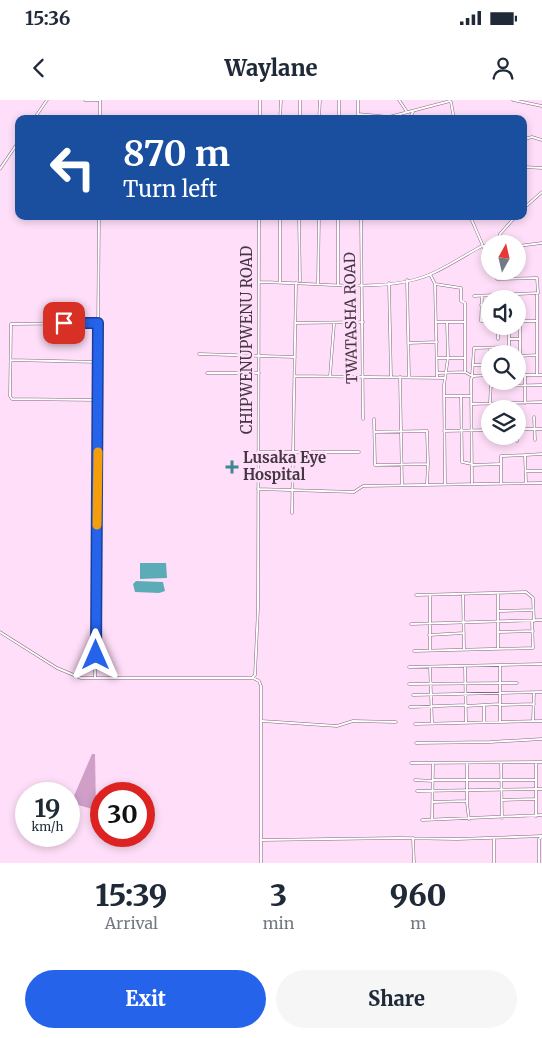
<!DOCTYPE html>
<html lang="en">
<head>
<meta charset="utf-8">
<style>
  body { margin:0; font-family:Merriweather,serif; background:#f6f6f7; color:#1f2937; height:100vh; display:flex; flex-direction:column; font-size:19px; white-space:nowrap }
  * { box-sizing:border-box; margin:0 }
  p { font-size:16px; color:#747a83 }
  .icon { flex:none; width:28px; height:28px; fill:none; stroke:currentColor; stroke-width:2; stroke-linecap:round; stroke-linejoin:round }
  .map { position:relative; height:763px; overflow:hidden }
  .drawer { display:flex; flex-direction:column; background:#fff; flex:1 }
  .drawer>* { flex:none }
  .guide { position:absolute; left:15px; top:15px; width:512px; height:105px; border-radius:10px; box-shadow:0 2px 8px #0003; background:#1a4fa0; color:#fff; overflow:hidden }
  .needle { width:32px; rotate:8deg }
  .tools { position:absolute; left:481px; top:135px; display:grid; gap:10px }
  .tools a { display:grid; place-items:center; width:45px; height:45px; border-radius:50%; background:#fff; box-shadow:0 2px 8px #0003; font-size:25px }
  .speed { position:absolute; left:15px; top:682px; display:flex; gap:10px; font-size:25px; font-weight:700; text-align:center }
  .speed>* { display:grid; place-content:center; width:65px; height:65px; border-radius:50%; background:#fff; box-shadow:0 2px 8px #0003; line-height:1 }
  .speed small { font-size:12px; font-weight:400 }
  .speed .limit { border:8px solid #d22; background:#fff; color:#111 }
  .pin { position:absolute; display:grid; place-items:center; width:42px; height:42px; color:#fff; margin:-21px; border-radius:10px; box-shadow:0 2px 8px #0006 }
  .me { position:absolute; width:55px; margin:-28px; rotate:0deg; stroke-linejoin:round; filter:drop-shadow(0 0 4px #0008) }
  .turn { display:flex; align-items:center; gap:18px; height:105px; padding:0 25px; font-size:22px }
  .turn .icon { width:65px; height:65px; stroke-width:2.5 }
  .turn b { display:block; font-size:35px; line-height:42px }
  .eta { display:flex; justify-content:space-evenly; align-items:center; height:85px; text-align:center }
  .eta b { font-size:30px; font-weight:800; line-height:35px }
  .button { display:flex; gap:10px; margin-top:auto; padding:10px 25px }
  .button a { flex:1; height:58px; border-radius:30px; background:#2563eb; color:#fff; font-size:20px; font-weight:800; line-height:58px; text-align:center }
  .button a+a { background:#f6f6f7; color:#1f2937 }
  .status { display:flex; justify-content:space-between; align-items:center; height:35px; padding:0 25px; background:#fff; direction:ltr }
  .status svg { height:14px; fill:currentColor }
  header { display:flex; justify-content:space-between; align-items:center; height:65px; padding:0 25px; background:#fff; font-size:22px; font-weight:800 }
  .map>svg:first-child { display:block }
  .forest { fill:#d09fc8 }
  .water { fill:#5cacb7 }
  .lines { fill:none; stroke-linecap:round; stroke-linejoin:round }
  .minor-casing { stroke:#81657c; stroke-width:3 }
  .minor { stroke:#fff; stroke-width:2 }
  .route-casing { stroke:#184099; stroke-width:12 }
  .route { stroke:#2563eb; stroke-width:9 }
  .slow { stroke:#f59e0b; stroke-width:9 }
  .poi-dot { fill:#408691; stroke:#fedef8; stroke-width:2 }
  .labels { text-anchor:middle; stroke-width:5; stroke-linejoin:round; paint-order:stroke }
  .street-label { font-size:15px; fill:#443742; stroke:#fedef8 }
  .poi-label { font-size:15px; font-weight:bold; fill:#443742; stroke:#fedef8; text-anchor:start }
</style>
</head>
<body>
<div class="status"><b>15:36</b><svg viewBox="0 0 49 12"><path d="M0 12V9h3v3zM5 12V6h3v6zM10 12V3h3v9zM15 12V0h3v12zM26 1h20v11H26zM47 4h2v5h-2z"/></svg></div>
<header><svg class="icon" aria-label="back" viewBox="0 0 24 24"><path d="M15 5l-7 7 7 7"/></svg>Waylane<svg class="icon" aria-label="person" viewBox="0 0 24 24"><circle cx="12" cy="8" r="4"/><path d="M4 21q1-7 8-7t8 7"/></svg></header>
<div class="map">
<svg width="542" height="763" viewBox="0 0 542 763">
  <rect width="100%" height="100%" fill="#fedef8"/>
  <!-- forest -->
  <path class="forest" d="M92,654H95L96,710L71,703Z"/>
  <!-- water -->
  <path class="water" d="M140,463H166L167,478L140,479Z
    M136,481L163,482L165,491L159,493L135,492L133,484Z"/>
  <g class="lines">
    <defs>
      <path id="minor" d="M85,0H100
        M358,0V19
        M399,0L407,12
        M513,0L542,6
        M451,2L454,19
        M358,14L389,17L450,1
        M34,19L47,0
        M100,19V0
        M260,19V0
        M280,19L281,0
        M300,19V0
        M319,19L320,0
        M339,19V0
        M409,19L413,12
        M524,39L532,37L542,40
        M524,67L542,68
        M0,69L19,41
        M524,108L542,92
        M299,116L300,181
        M361,116L363,319
        M470,116L486,153L488,164
        M259,118H338
        M497,144L500,134L516,116
        M518,146L542,143
        M431,176L435,184L437,277
        M407,180L409,277
        M280,181V119
        M259,182C308,182 387,194 431,174C449,166 465,155 482,146H490
        M318,183L319,116
        M389,183L391,277
        M338,184V116
        M435,184L461,188V201L465,203V272
        M537,195V275
        M474,196L538,193L537,178L497,179
        M482,196L481,221H490
        M481,205H490
        M518,221H537
        M436,222H464
        M295,223L363,222
        M509,226V254
        M498,239V226
        M510,239H520
        M408,243L437,242
        M490,248V254
        M199,254L295,257
        M518,256L537,255
        M520,256V221
        M437,258H464
        M11,260L98,262
        M473,265H490
        M207,273H259
        M437,273L465,272L472,276
        M518,275H542
        M525,275V303
        M295,276L445,278
        M330,276L334,224
        M472,276L474,248L509,247
        M400,277L402,385
        M491,286L542,285
        M444,296H471
        M461,296L462,362L472,364
        M98,300L12,299L10,296L11,224L98,223
        M490,303L491,281
        M471,304L542,302
        M534,317L535,340
        M374,319L375,365L428,364L427,331L375,332
        M518,329H542
        M444,331L490,330
        M501,336V339
        M517,336V341
        M258,352H359
        M472,365L500,364
        M526,371H542
        M526,383L525,355L542,354
        M427,384L428,364
        M445,384L444,285L448,258L447,222
        M472,384L471,279L473,276L490,275
        M501,384V356L525,355
        M258,389L354,392L363,386L542,383
        M292,413L296,183
        M498,494V549
        M416,495L526,492L533,498L534,521
        M430,495V550
        M463,495L464,549
        M498,511L533,510
        M411,524L542,520
        M0,532L57,568L81,578H252L255,575L258,508L259,116
        M498,532L533,531
        M429,535L464,533
        M414,551L533,548L532,521
        M500,566V621
        M409,567L542,564
        M430,567L432,622
        M465,567L466,622
        M95,578L99,116
        M253,578L259,581L261,586V763
        M409,584L517,583
        M413,595L542,592
        M484,605V622
        M500,605L534,604
        M466,606L500,604
        M410,607L466,605
        M262,621L337,626L353,621L396,622
        M533,621L534,593
        M415,624L542,621
        M416,643L490,642L542,639
        M411,663L542,662
        M467,663V703L469,719
        M501,663L502,718
        M415,680L433,681
        M433,680H535
        M417,691L542,689
        M502,700L536,699
        M433,702L467,701
        M536,716V662
        M422,720L542,715
        M432,720L433,663
        M413,738L414,763
        M261,740L399,738L457,739L542,736
        M494,763V738
        M539,763V739L542,737"/>
    </defs>
    <!-- minor casing -->
    <use href="#minor" class="minor-casing"/>
    <!-- minor -->
    <use href="#minor" class="minor"/>
  </g>
  <g class="lines">
    <defs>
      <path id="route" d="M64,223H98L96,555"/>
    </defs>
    <!-- route casing -->
    <use href="#route" class="route-casing"/>
    <!-- route -->
    <use href="#route" class="route"/>
    <!-- slow -->
    <path class="slow" d="M97,425L98,352"/>
  </g>
  <!-- markers -->
  <path class="poi-dot" d="M229.5 359.5h5v5h5v5h-5v5h-5v-5h-5v-5h5z"/>
  <g class="labels">
    <!-- street labels -->
    <g class="street-label">
      <text transform="translate(351 218) rotate(-91)" y="5">TWATASHA ROAD</text>
      <text transform="translate(247 240) rotate(-90)" y="5">CHIPWENUPWENU ROAD</text>
    </g>
    <!-- poi labels -->
    <g class="poi-label">
      <text x="243" y="363">Lusaka Eye<tspan x="243" dy="17">Hospital</tspan></text>
    </g>
  </g>
</svg>
<div class="tools">
<a><svg class="needle" viewBox="-14 -14 28 28"><path d="M0-13l5 13h-10z" fill="#e53935"/><path d="M0 13l5-13h-10z" fill="#747a83"/></svg></a>
<a><svg class="icon" aria-label="sound" viewBox="0 0 24 24"><path d="M4 9h4l5-4v14l-5-4H4zM17 9q2 3 0 6"/></svg></a>
<a><svg class="icon" aria-label="search" viewBox="0 0 24 24"><circle cx="10" cy="10" r="6"/><path d="M15 15l6 6"/></svg></a>
<a><svg class="icon" aria-label="layers" viewBox="0 0 24 24"><path d="M12 4l9 5-9 5-9-5zM3 14l9 5 9-5"/></svg></a>
</div>
<div class="speed"><div>19<small>km/h</small></div><div class="limit">30</div></div>
<div class="pin" style="left:64px;top:223px;background:#d93025"><svg class="icon" aria-label="arrive" viewBox="0 0 24 24"><path d="M6 21V4h12l-3 4 3 4H6"/></svg></div>
<svg class="me" style="left:96px;top:555px" viewBox="-20 -20 40 40"><path d="M0-17L14 15 0 8-14 15z" fill="#2563eb" stroke="#fff" stroke-width="4"/></svg>
<div class="guide">
<div class="turn"><svg class="icon" aria-label="left" viewBox="0 0 24 24"><path d="M17 20v-9H6M10 6l-5 5 5 5"/></svg><div><b>870 m</b>Turn left</div></div>
</div>
</div>
<section class="drawer">
<div class="eta">
<div><b>15:39</b><p>Arrival</p></div>
<div><b>3</b><p>min</p></div>
<div><b>960</b><p>m</p></div>
</div>
<div class="button"><a>Exit</a><a>Share</a></div>
</section>
</body>
</html>
